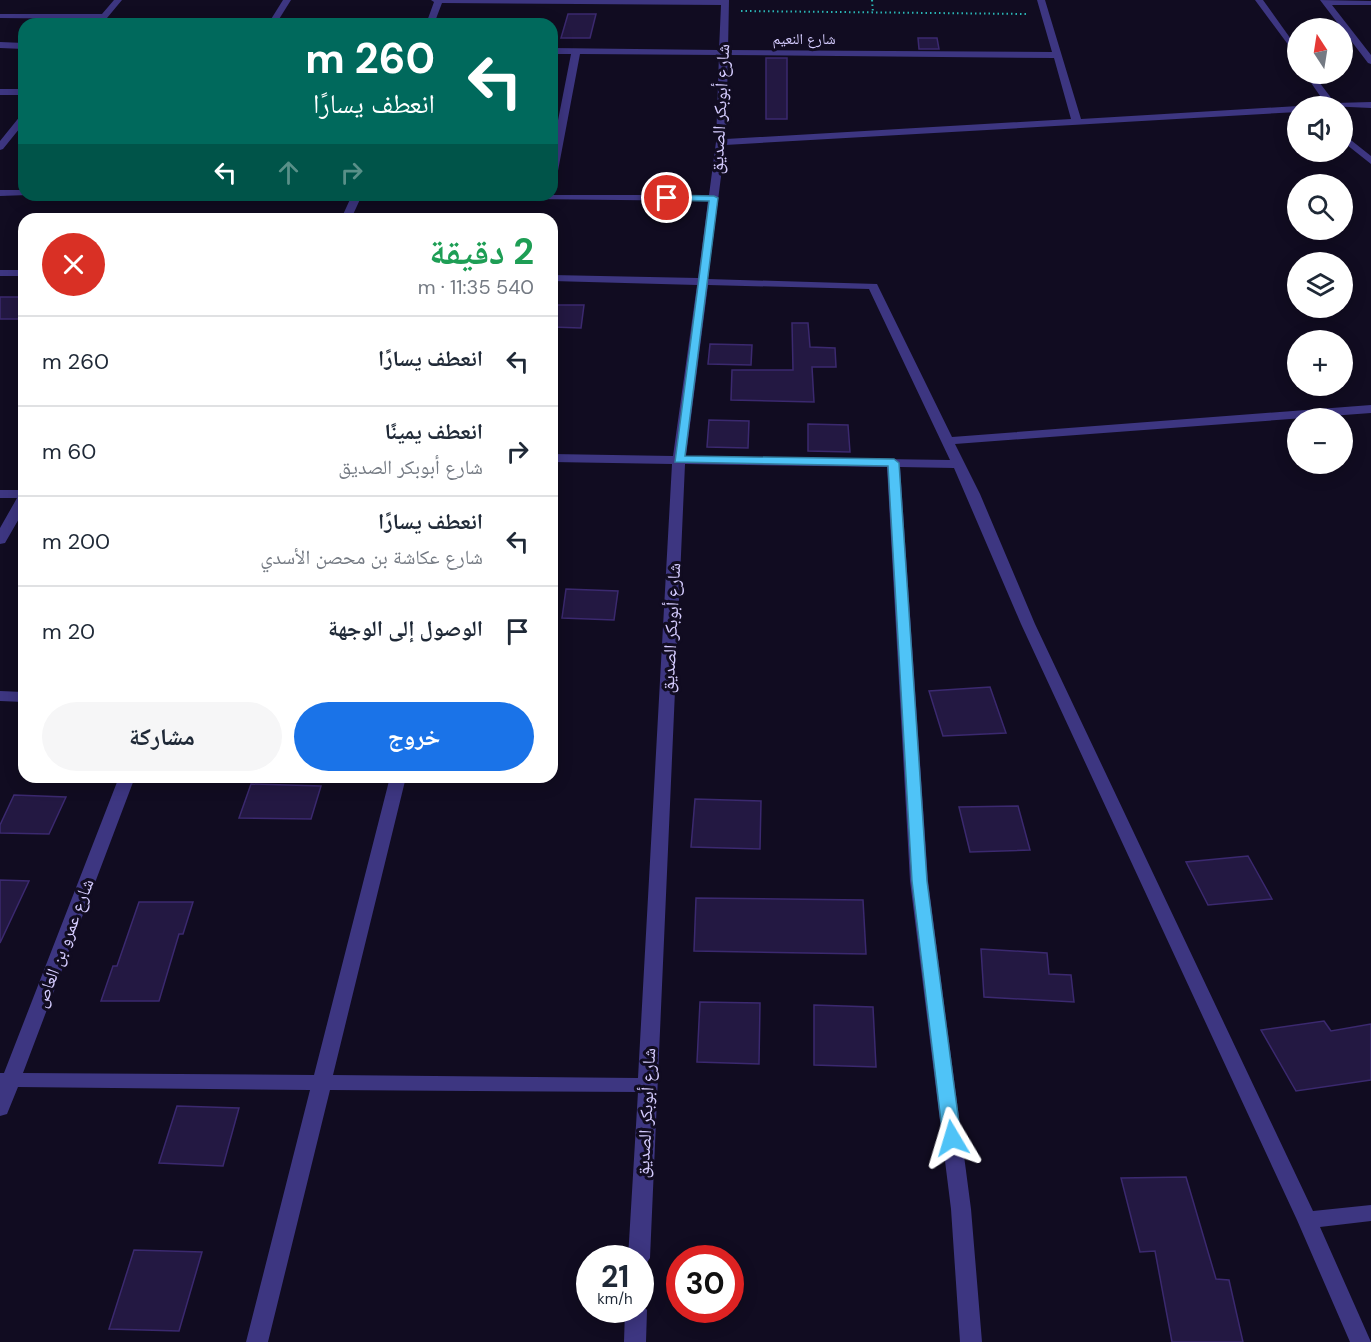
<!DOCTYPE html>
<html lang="ar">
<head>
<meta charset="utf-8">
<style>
  body { margin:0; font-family:"DM Sans","Noto Naskh Arabic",sans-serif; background:#f6f6f7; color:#1f2937; direction:rtl; height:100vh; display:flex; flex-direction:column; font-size:22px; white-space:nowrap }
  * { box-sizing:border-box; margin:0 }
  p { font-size:20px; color:#747a83 }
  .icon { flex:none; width:33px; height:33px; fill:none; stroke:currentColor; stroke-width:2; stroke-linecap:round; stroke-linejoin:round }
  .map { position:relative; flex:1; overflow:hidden; direction:ltr }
  .details { position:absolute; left:18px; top:213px; width:540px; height:570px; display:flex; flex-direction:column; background:#fff; border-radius:18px; box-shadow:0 3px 15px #0003; direction:rtl }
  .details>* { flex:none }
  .banner { position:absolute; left:18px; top:18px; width:540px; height:183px; border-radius:18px; box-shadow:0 3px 15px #0003; direction:rtl; background:#00695c; color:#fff; overflow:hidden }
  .needle { width:39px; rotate:348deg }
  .tools { position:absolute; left:1287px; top:18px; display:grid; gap:12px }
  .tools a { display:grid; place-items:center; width:66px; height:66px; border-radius:50%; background:#fff; box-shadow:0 3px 15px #0003; font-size:30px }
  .speed { position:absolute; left:576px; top:1245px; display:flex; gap:12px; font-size:30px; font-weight:700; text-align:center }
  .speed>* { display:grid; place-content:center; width:78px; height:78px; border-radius:50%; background:#fff; box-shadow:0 3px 15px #0003; line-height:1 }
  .speed small { font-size:15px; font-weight:400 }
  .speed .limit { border:9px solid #d22; background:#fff; color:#111 }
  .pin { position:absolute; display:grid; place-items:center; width:51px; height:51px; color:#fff; margin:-26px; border:3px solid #fff; border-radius:50%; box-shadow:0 2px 6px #0007 }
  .me { position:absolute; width:66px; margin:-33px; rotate:353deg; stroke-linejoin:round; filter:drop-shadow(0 0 4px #0008) }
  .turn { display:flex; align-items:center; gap:21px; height:126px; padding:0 24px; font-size:27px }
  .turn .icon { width:78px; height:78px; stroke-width:2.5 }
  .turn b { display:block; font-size:42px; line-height:51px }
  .lanes { display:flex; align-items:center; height:57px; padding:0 24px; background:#0003; justify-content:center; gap:30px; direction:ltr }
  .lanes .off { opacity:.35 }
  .round { display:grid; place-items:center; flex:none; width:63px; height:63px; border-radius:32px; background:#f6f6f7 }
  .head { display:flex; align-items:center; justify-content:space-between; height:102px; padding:0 24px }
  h1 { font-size:36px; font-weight:700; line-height:45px; color:#1e9e55 }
  .action { display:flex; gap:12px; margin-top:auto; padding:12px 24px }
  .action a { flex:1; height:69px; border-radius:36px; background:#1a73e8; color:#fff; font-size:24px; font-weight:700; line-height:69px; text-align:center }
  .action a+a { background:#f6f6f7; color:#1f2937 }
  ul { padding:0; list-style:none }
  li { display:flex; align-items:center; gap:18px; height:90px; padding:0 24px; border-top:2px solid #e0e1e3 }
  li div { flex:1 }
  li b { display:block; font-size:22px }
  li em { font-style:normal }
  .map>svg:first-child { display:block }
  .building { fill:#231842; stroke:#3b296f; stroke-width:1.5 }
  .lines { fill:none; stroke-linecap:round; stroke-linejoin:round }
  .path { stroke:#2ab5b4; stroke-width:2; stroke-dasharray:1.5 3; stroke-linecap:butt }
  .minor { fill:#3d3681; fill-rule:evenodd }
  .route { fill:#4fc3f7; stroke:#337fa1; stroke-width:1.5 }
  .labels { text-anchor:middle; stroke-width:6; stroke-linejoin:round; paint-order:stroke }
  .far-street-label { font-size:15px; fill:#d5ccff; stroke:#110c21 }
  .street-label { font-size:18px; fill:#d5ccff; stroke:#110c21 }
</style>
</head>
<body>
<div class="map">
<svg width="1371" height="1342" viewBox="0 0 1371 1342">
  <rect width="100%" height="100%" fill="#110c21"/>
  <!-- building -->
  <path class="building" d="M568,14H596L590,38H561Z
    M918,38H937L939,49H919Z
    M766,58H787V119H766Z
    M0,297H24V319H0Z
    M552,305H584L581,328L552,327Z
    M792,323H808L810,347L835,348L836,367H812L814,402L731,400L732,370H793Z
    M710,344L752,345L751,365L708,364Z
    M709,420L749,421L748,448L707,447Z
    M808,424L848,425L850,452L808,451Z
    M566,589L618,591L614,620L562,618Z
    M990,687L1006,733L943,736L929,691Z
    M251,784L321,786L311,819L239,818Z
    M14,795L66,797L49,834L0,833V825Z
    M695,799L761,801L760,849L691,847Z
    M1018,806L1030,850L970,852L959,807Z
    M1248,856L1272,899L1208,905L1186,862Z
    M0,880L29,881L0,943Z
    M696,898L863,900L866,954L694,951Z
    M139,902H193L183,934H179L159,1001H101L113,966H117Z
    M981,949L1047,953L1049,974L1071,975L1074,1002L984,997Z
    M700,1002L760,1003L759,1064L697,1062Z
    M814,1005L873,1007L876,1067L814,1065Z
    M1324,1021L1331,1031L1371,1024V1080L1296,1091L1261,1030Z
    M177,1106L239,1108L223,1166L159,1163Z
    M1186,1177L1216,1279L1229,1280L1243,1342H1172L1155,1251L1140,1252L1121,1178Z
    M134,1250L202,1252L179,1331L109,1329Z"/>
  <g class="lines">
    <!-- path -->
    <path class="path" d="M872,0L873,13
      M741,11L1027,14"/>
    <!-- minor -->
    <path class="minor" d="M114,0H122L102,24H94L97,19L0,18V14H102Z
      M283,0H291L276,24H268Z
      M431,0H729L728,50L1052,52L1037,0H1045L1081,119L1298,106H1299L1298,112L725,145L708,279L877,284L952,437L1371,405V413L955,444L980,494L1035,624L1313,1211L1371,1205V1221L1320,1227L1371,1342H1350L1297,1220L1021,624L954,468L900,467L928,881L971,1209L982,1342H960L951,1209L910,881L887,467L685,464L650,1258L646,1264L640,1266V1258H628L638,1092L330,1090L268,1342H246L310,1090L18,1087L7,1114L0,1116V1073H4L119,777H135L23,1073L314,1075L390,777H406L333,1075L638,1078L672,464L552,462V454L673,456L697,285L552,281V275L698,278L708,201L427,198L422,195H709L716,142L719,55L580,54L557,176L552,179V151L571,54H552V48L719,50L721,5L442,3L434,24H426L434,2ZM728,55L1054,58L1071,119L726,139ZM708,285L869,289L950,460L686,456Z
      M1255,0H1263L1298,49V58Z
      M1320,0L1371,1V5H1332L1371,55V64L1368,63Z
      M0,42L24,43V49L0,48Z
      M1305,74H1313L1335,103L1371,102V108L1327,106Z
      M0,89H24V95H0Z
      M24,114V123L3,149L0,150V141L21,115Z
      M1342,133L1371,156V164L1342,141Z
      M0,190H24V195H28L0,196Z
      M352,195H362L351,219H341Z
      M0,270H24V276H0Z
      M0,490H24V510L5,543L0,544V528L17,498H0Z
      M0,691L24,692V702L0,701Z
      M640,1302L647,1310L646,1342H624L625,1310H640Z"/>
  </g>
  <!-- route -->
  <path class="route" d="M667,195L714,196L718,198L685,456L894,459L899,463L927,881L961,1138L959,1143H946L943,1138L912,881L888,466L675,462L709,201L663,200V196Z"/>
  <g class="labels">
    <!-- far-street labels -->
    <g class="far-street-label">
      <text x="804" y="44">شارع النعيم</text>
    </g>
    <!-- street labels -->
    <g class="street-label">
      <text transform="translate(720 109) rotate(-87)" y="6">شارع أبوبكر الصديق</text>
      <text transform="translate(671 628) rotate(-87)" y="6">شارع أبوبكر الصديق</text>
      <text transform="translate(64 943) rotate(-69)" y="6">شارع عمرو بن العاص</text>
      <text transform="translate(646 1113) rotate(-87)" y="6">شارع أبوبكر الصديق</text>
    </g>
  </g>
</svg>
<div class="tools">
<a><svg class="needle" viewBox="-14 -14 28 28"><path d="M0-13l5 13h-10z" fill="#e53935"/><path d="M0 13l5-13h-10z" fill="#747a83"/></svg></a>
<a><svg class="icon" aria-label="sound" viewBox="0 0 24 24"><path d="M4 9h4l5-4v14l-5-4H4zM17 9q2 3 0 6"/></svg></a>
<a><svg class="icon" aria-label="search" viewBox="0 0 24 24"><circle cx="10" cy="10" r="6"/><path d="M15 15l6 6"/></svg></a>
<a><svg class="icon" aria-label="layers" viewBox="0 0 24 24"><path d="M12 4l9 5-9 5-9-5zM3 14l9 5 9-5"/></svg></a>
<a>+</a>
<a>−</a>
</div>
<div class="speed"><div>21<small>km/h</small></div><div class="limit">30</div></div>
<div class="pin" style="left:667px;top:198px;background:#d93025"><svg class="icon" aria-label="arrive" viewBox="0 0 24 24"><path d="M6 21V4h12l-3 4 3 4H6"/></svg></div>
<svg class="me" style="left:952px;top:1138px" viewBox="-20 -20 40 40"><path d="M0-17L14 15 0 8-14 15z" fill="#4fc3f7" stroke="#fff" stroke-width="4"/></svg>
<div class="banner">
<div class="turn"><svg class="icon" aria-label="left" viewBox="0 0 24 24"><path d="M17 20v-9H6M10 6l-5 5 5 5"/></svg><div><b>260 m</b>انعطف يسارًا</div></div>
<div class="lanes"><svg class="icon" aria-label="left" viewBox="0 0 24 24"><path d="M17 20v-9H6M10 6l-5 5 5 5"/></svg><svg class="icon off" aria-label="ahead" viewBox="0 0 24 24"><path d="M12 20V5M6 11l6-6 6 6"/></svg><svg class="icon off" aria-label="right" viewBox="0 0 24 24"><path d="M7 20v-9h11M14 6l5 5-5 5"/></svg></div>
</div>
<section class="details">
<div class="head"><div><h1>2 دقيقة</h1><p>540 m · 11:35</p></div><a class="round" style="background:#d93025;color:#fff"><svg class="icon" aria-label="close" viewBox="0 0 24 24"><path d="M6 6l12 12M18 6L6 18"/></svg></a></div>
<ul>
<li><svg class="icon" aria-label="left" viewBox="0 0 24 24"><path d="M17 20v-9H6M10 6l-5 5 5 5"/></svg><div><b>انعطف يسارًا</b></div><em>260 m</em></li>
<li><svg class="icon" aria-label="right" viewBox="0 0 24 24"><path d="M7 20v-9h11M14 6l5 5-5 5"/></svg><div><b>انعطف يمينًا</b><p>شارع أبوبكر الصديق</p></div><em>60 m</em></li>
<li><svg class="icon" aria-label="left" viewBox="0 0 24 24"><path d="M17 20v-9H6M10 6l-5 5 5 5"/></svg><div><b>انعطف يسارًا</b><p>شارع عكاشة بن محصن الأسدي</p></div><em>200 m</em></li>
<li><svg class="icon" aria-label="arrive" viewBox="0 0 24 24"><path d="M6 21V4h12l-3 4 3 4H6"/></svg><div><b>الوصول إلى الوجهة</b></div><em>20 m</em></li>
</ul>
<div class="action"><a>خروج</a><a>مشاركة</a></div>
</section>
</div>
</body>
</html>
